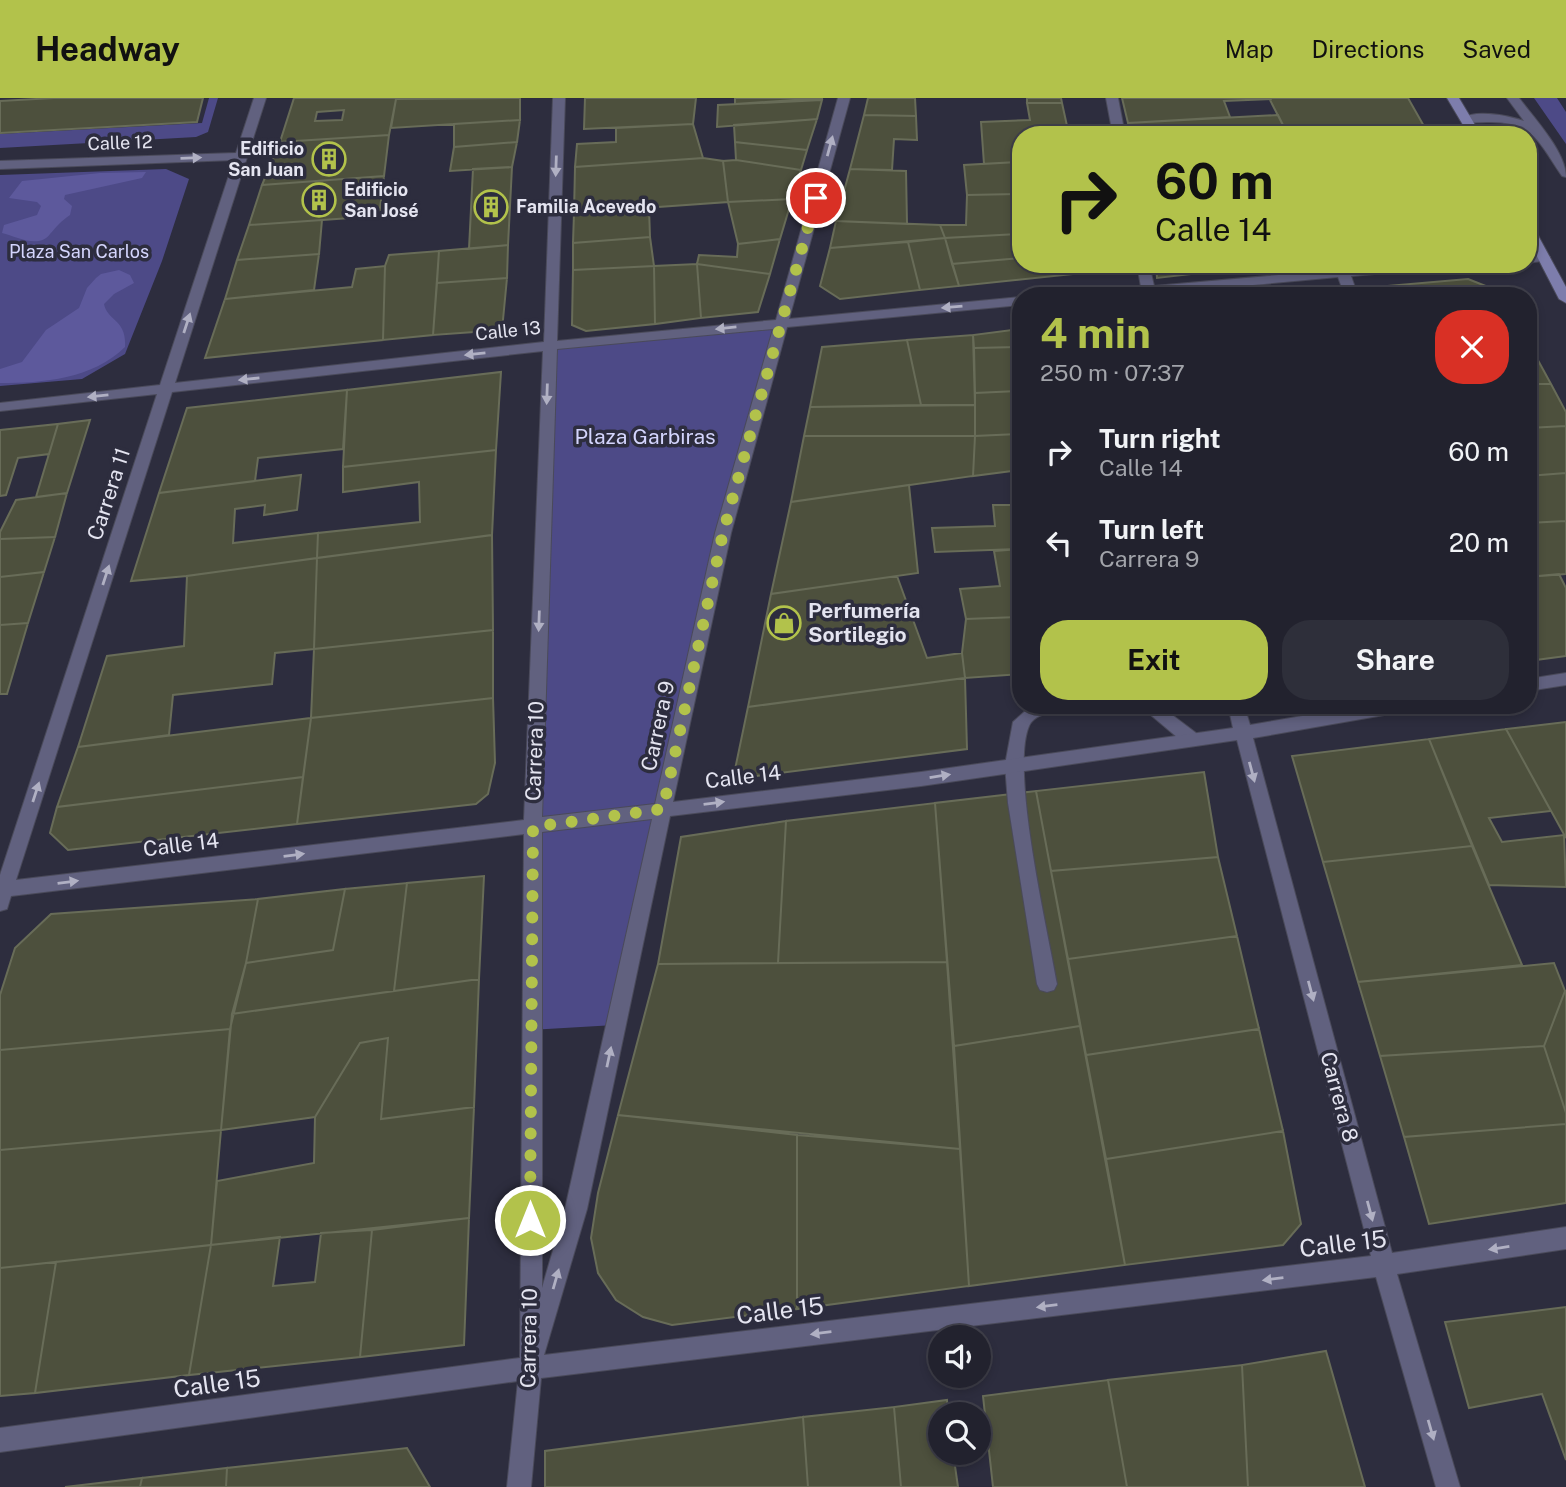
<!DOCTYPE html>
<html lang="en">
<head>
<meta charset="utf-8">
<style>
  body { margin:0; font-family:"Public Sans",sans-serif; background:#2e2f3a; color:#f1f3f6; height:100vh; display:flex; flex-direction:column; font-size:26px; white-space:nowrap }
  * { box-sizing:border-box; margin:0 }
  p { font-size:23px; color:#a2a4aa }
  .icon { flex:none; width:38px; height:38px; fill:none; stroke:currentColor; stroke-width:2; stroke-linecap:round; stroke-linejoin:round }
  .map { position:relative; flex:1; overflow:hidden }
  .panel { position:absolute; left:1012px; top:189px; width:525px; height:427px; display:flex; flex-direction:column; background:#22222e; border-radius:28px; box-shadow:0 4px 10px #0003,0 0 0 2px #3f3f4a }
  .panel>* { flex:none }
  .top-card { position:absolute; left:1012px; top:28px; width:525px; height:147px; border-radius:28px; box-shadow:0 4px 10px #0003,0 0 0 2px #3f3f4a; background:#b2c24b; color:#111; overflow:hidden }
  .tools { position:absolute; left:928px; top:1227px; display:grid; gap:14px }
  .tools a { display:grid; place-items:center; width:63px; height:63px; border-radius:50%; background:#22222e; box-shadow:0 4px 10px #0003,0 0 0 2px #3f3f4a; font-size:35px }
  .pin { position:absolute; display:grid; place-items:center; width:60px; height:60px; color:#fff; margin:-30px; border:4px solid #fff; border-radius:50%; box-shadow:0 2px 7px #0007 }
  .me { position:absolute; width:77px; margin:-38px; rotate:0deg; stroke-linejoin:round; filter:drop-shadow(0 0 5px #0008) }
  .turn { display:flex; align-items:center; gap:24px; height:147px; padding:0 28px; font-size:32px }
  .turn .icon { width:91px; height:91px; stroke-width:2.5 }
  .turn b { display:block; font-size:49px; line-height:60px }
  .round { display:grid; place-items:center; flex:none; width:74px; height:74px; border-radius:28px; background:#2e2f3a }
  .overview { display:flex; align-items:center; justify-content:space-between; height:119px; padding:0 28px }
  h1 { font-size:42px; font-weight:700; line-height:52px; color:#b2c24b }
  .action { display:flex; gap:14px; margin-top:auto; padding:14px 28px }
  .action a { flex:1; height:80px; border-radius:28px; background:#b2c24b; color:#111; font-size:28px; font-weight:700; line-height:80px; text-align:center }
  .action a+a { background:#2e2f3a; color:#f1f3f6 }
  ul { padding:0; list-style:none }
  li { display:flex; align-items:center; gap:21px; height:91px; padding:0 28px }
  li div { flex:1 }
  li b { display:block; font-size:26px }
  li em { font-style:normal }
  header { display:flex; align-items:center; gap:42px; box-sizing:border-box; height:98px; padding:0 35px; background:#b2c24b; color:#111 }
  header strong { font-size:33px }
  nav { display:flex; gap:38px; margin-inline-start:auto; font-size:24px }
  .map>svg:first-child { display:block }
  .green { fill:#4d4a87 }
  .forest { fill:#5d599c }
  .building { fill:#4d503d; stroke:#686c58; stroke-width:2; fill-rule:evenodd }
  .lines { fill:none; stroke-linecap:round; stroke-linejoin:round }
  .lane-casing { stroke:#4a4a5a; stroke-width:2 }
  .street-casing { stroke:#4a4a5a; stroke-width:2 }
  .secondary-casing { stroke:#4a4a5a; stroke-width:2 }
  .lane { fill:#61617f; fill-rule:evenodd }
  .street { fill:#61617f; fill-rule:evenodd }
  .secondary { fill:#7d7dac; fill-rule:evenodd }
  .oneway { fill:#b0b0c3 }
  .route { stroke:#b2c24b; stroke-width:12; stroke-dasharray:0 21.6 }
  .labels { text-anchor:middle; stroke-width:7; stroke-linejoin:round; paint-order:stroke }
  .far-street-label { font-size:18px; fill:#e4e4f0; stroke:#2d2d3e }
  .far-poi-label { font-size:18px; font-weight:bold; fill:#e4e4f0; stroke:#2d2d3e; text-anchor:start }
  .far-park-label { font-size:18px; fill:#d4d5fd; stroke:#2d2d3e }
  .park-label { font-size:21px; fill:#d4d5fd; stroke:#2d2d3e }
  .street-label { font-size:21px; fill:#e4e4f0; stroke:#2d2d3e }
  .poi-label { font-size:21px; font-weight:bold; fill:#e4e4f0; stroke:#2d2d3e; text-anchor:start }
  .near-street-label { font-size:24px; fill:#e4e4f0; stroke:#2d2d3e }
</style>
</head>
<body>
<header>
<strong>Headway</strong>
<nav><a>Map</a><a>Directions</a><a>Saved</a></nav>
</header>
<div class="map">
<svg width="1566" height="1389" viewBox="0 0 1566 1389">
  <rect width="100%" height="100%" fill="#2d2d3e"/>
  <!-- green -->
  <path class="green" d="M209,0H218L208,34L196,39L0,50V36L202,25Z
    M1534,0H1557L1566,14V46Z
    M166,71L189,81L162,163L125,256L82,281L0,288V77Z
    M782,224L723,435L615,927L530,932L548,248Z"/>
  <!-- forest -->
  <path class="forest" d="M146,74L142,80L133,82L65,97L64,101L72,108L70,117C61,123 57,128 50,136C39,151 17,139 2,135L4,127L37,117L41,108L37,104L9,100L22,83L100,75Z
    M119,172L130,177L134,185L114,196L104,206C107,223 127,221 125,249C92,281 44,285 0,285V271L22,264L46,232L79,210L87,190L96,180L101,176Z"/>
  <!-- building -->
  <path class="building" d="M54,0H203L197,24L0,35V3Z
    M294,0H420L396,1L389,37L280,44ZM344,12L342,22L315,23L317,14Z
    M520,0V22L391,30L396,1Z
    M585,0H696L693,26L584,31Z
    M735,0H823L735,6Z
    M868,0H915L916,18L864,17Z
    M1027,0H1061L1062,5H1027Z
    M1122,0H1269L1270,1L1224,3L1230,19L1128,25Z
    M1269,0H1408L1429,37H1288Z
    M822,2L817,21L717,29L718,7Z
    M1027,5H1062L1069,37H1020V51H1015L1017,64L984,66L981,24L1030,22Z
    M864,17L916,18L917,42L894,41L892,72L850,71Z
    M1278,17L1288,37H1131L1128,25Z
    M817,21L807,52L735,44L734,27Z
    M520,22L517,44L454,49V26Z
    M693,26L703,60L575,69L577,46L616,44V30Z
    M389,37L384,78L262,87L280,44Z
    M517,44L512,69L450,73L454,49Z
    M735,44L807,52L801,72L736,62Z
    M703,60L723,63L728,104L574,115L575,69Z
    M736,62L801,72L792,101L728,104L723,63Z
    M1017,64H1020V96L967,97L964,67Z
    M512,69L508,147L469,151L473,71Z
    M850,71L906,73L907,126L836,123Z
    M384,78L379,118L249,127L262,87Z
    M1020,96V136L945,140L940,127H966L967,97Z
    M792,101L780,141L738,146L728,104Z
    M649,110L650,139L573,145L574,115Z
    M322,122L319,156L237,162L249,127Z
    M836,123L940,127L945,140L830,150Z
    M1020,136V160L952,166L945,140Z
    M650,139L654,168L573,172V145Z
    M945,140L959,188L920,192L908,144Z
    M780,141L770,176L697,166L699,157L737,159L738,146Z
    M908,144L920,192L840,201L820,188L830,150Z
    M508,147L507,180L437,185L439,153Z
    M439,153L433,237L383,242L385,168L389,157Z
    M319,156L314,192L225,201L237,162Z
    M1020,160V166H1091L1093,174L959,188L952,166Z
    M697,166L701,220L655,226L654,168Z
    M697,166L770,176L758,214L701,220Z
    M1156,166H1279L1157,180Z
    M385,168L383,242L205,260L225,201L352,189L356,171Z
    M654,168L655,226L586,233L572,227L573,172Z
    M507,180L502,232L433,237L437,185Z
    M1468,181L1501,194L1503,198H1367L1363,190Z
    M1363,190L1367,198H1286L1284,196Z
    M1020,231V249L974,250L973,237Z
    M973,237L975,307H921L907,242Z
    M907,242L921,307L810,309L822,249Z
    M1528,244L1551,286H1528Z
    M1020,249V293L975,295L974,250Z
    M501,274L496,352L343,369L347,292Z
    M1528,286H1551L1566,314V328L1528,330Z
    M347,292L343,351L258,360L255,383L159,395L187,310Z
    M1020,293V336L975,338V295Z
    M975,307V338H804L810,309Z
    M90,322L67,395L36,399L58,326Z
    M58,326L49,356L18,360L6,397L0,398V332Z
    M1566,328V375L1528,378V330Z
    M1020,336V372L973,378L975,338Z
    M804,338H975L973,378L791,404Z
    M496,352L492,437L317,460L318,435L420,424L419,384L343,394V369Z
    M1566,375V423L1528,425V378Z
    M301,377L297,412L264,417L265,407L235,411L233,445L318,435L317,460L187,478L131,483L159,395Z
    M909,387L918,475L771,496L791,404Z
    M67,395L55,439L0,441V434L16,402Z
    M993,407H1020V451L935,454L932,430L995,428Z
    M1566,423V476L1528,479V425Z
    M492,437L493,532L314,551L317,460Z
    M55,439L44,474L0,479V441Z
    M1020,451V519L966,521L960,491L1000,488L994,453Z
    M317,460L314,551L275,555L272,586L173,597L169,637L78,649L107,558L184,548L187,478Z
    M44,474L28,525L0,527V479Z
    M1559,476L1566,490V558L1528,563V479Z
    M897,478L927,560L962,555L965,580L748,609L771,496Z
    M1020,519V576L965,580L962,555L966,521Z
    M28,525L7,596H0V527Z
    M493,532V600L311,620L314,551Z
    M965,580L967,651L733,681L748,609Z
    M493,600L495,665L488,696L476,706L297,726L311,620Z
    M311,620L303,679L57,709L78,649Z
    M1566,624V740L1506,631Z
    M1506,631L1551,713L1489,720L1502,744L1564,737L1566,789L1489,787L1429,641Z
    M1429,641L1472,748L1323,764L1292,658Z
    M1204,674L1218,759L1051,773L1036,693Z
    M303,679L297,726L68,752L50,735L57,709Z
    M1036,693L1080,928L954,948L935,705Z
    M935,705L947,864L778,865L786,723Z
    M786,723L778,865L658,866L681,739Z
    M1472,748L1522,867L1358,884L1323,764Z
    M1218,759L1237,838L1068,861L1051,773Z
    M484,778L479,881L394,893L407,785Z
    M407,785L394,893L232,916L246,865L333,852L345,791Z
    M345,791L333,852L246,865L258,801Z
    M258,801L246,865L230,931L0,952V897L15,850L51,816Z
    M1237,838L1259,931L1086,957L1068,861Z
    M947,864L960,1051L618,1017L658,866Z
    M1554,865L1565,893L1544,948L1380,958L1358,884Z
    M479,881L474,1009L381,1021L388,940L360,945L315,1019L221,1032L232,916Z
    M1565,893H1566V1015L1544,948Z
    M1080,928L1125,1167L969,1188L954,948Z
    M230,931L221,1032L0,1052V952Z
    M1259,931L1283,1033L1106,1061L1086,957Z
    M388,940L381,1021L474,1009L469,1120L211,1147L217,1083L314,1065L315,1019L360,945Z
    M1544,948L1566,1015V1026L1404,1039L1380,958Z
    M618,1017L797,1037V1211L672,1227L643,1219L616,1202L598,1175L591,1140L598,1095Z
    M1566,1026V1105L1429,1126L1404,1039Z
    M221,1032L211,1147L0,1170V1052Z
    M1283,1033L1301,1126L1283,1147L1125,1167L1106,1061Z
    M797,1037L960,1051L969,1188L797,1211Z
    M469,1120L464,1247L360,1259L372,1132Z
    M372,1132L360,1259L189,1277L211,1147L280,1139L273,1188L315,1184L321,1135Z
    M211,1147L189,1277L35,1295L56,1164Z
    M56,1164L35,1295L0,1298V1170Z
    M1566,1209V1362L1542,1296L1469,1310L1445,1224Z
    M1326,1253L1365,1389H1248L1242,1267Z
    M1242,1267L1248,1389H1127L1108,1282Z
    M1108,1282L1127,1389H993L983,1298Z
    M947,1302L948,1316H940V1354H953L958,1389H901L894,1309Z
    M894,1309L901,1389H808L803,1319Z
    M803,1319L808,1389H545V1353Z
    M407,1350L430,1389H226L227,1370Z
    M227,1370L226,1389H140L142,1380Z
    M142,1380L140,1389H65Z"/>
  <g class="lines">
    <defs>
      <path id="lane" d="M1032,607H1058L1056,612C1047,615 1033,618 1029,628C1010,672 1048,833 1057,886L1054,892L1047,894L1040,892L1037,886L1008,705L1005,667L1013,624Z
        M1139,607H1159L1196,635L1199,640L1196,645H1184Z"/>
      <path id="street" d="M254,0H266L175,285L544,244L553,0H565L557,243L776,222L838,0H850L789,221L1020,199V207L787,229L731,435L673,704L921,674L1233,630L1228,607H1244L1250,627L1367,607H1415L1407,613L1253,640L1392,1155L1566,1129V1151L1397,1176L1460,1389H1436L1376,1179L541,1280L531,1389H507L518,1283L0,1354V1330L520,1260L524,736L11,798L7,811L0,813V777L157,296L0,313V305L160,287L234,62L0,71V63L236,55ZM773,231L715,435L655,706L542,719L557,251ZM543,253L524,722L16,782L172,294ZM1237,642L1371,1158L544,1257L587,1111L670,718L921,688ZM652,721L565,1111L542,1190V734Z
        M1106,0H1118L1125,37H1113Z
        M1507,0H1519C1534,20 1566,54 1566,79L1562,78C1538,43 1533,23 1487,24C1478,24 1467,26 1460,21C1475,11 1507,17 1524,23Z
        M1544,155L1550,159L1548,162L1528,165V157Z
        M1137,166H1149L1154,188L1336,172L1342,169L1452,166L1446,170L1351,178L1358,198H1345L1338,179L1155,196V198H1078L1084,194L1141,189Z
        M1566,575V587L1528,593V581Z"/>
      <path id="secondary" d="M1447,0H1459L1481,37H1469Z
        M1528,126L1534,130L1566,189V205L1559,201L1528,141Z"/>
    </defs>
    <!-- lane casing -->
    <use href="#lane" class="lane-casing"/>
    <!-- street casing -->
    <use href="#street" class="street-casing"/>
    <!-- secondary casing -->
    <use href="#secondary" class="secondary-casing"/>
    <!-- lane -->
    <use href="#lane" class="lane"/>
    <!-- street -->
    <use href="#street" class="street"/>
    <!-- secondary -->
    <use href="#secondary" class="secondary"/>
  </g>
  <!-- one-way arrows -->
  <defs><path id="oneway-solid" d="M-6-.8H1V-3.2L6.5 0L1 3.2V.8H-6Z" transform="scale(1.75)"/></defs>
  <g class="oneway">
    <use href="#oneway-solid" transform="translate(830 48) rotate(-75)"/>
    <use href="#oneway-solid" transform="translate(191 60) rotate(-2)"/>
    <use href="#oneway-solid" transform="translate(556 68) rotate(92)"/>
    <use href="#oneway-solid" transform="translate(952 209) rotate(175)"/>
    <use href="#oneway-solid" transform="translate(187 225) rotate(-72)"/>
    <use href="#oneway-solid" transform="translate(726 230) rotate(174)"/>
    <use href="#oneway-solid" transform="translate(475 256) rotate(174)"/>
    <use href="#oneway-solid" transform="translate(249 281) rotate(174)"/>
    <use href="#oneway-solid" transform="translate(547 296) rotate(92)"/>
    <use href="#oneway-solid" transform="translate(98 298) rotate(174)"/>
    <use href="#oneway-solid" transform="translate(106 477) rotate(-72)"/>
    <use href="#oneway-solid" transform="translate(539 523) rotate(92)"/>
    <use href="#oneway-solid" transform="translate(1252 674) rotate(75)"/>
    <use href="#oneway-solid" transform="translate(940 678) rotate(-9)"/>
    <use href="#oneway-solid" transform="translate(36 694) rotate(-72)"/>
    <use href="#oneway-solid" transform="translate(714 705) rotate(-7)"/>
    <use href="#oneway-solid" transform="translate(294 757) rotate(-7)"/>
    <use href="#oneway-solid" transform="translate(68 784) rotate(-7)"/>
    <use href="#oneway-solid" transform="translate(1311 893) rotate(75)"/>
    <use href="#oneway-solid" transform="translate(609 959) rotate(-78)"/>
    <use href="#oneway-solid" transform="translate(1370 1113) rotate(75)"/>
    <use href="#oneway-solid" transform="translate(1499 1150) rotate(171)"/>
    <use href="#oneway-solid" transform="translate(556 1181) rotate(-74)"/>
    <use href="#oneway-solid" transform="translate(1273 1181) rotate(173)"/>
    <use href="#oneway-solid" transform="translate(1047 1208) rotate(173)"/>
    <use href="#oneway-solid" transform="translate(821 1235) rotate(173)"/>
    <use href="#oneway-solid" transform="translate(1431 1332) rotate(74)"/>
  </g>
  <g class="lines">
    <!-- route -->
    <path class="route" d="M530,1122L533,729L663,711L723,435L816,100"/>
  </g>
  <!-- icons -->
  <defs>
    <symbol id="building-ring" viewBox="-11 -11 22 22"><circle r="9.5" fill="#2d2d3e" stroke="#b2c24b" stroke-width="1.5"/><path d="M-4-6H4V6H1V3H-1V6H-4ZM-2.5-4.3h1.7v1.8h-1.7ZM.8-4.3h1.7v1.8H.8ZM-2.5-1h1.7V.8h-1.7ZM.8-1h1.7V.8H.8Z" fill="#b2c24b"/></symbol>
    <symbol id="shop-ring" viewBox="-11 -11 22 22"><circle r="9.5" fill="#2d2d3e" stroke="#b2c24b" stroke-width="1.5"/><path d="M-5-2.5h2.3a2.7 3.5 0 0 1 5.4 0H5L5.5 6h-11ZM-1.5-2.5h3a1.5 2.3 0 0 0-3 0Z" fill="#b2c24b"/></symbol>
  </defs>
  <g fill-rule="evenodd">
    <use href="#building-ring" x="310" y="42" width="38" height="38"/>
    <use href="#building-ring" x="300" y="83" width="38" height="38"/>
    <use href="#building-ring" x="472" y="90" width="38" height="38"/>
    <use href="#shop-ring" x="765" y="506" width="38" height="38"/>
  </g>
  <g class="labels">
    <!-- far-street labels -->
    <g class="far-street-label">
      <text transform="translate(120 45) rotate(-2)" y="6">Calle 12</text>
      <text transform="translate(508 233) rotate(-6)" y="6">Calle 13</text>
    </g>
    <!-- far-poi labels -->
    <g class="far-poi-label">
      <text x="304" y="57" text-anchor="end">Edificio<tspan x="304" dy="21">San Juan</tspan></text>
      <text x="344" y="98">Edificio<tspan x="344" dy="21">San José</tspan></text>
      <text x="516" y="115">Familia Acevedo</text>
    </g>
    <!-- far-park labels -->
    <g class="far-park-label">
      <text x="79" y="160">Plaza San Carlos</text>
    </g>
    <!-- park labels -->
    <g class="park-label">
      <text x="645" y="346">Plaza Garbiras</text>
    </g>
    <!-- street labels -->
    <g class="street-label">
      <text transform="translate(109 396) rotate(-72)" y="7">Carrera 11</text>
      <text transform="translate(658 628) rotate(-78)" y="7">Carrera 9</text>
      <text transform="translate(535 653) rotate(-88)" y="7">Carrera 10</text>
      <text transform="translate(743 679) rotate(-7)" y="7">Calle 14</text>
      <text transform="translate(181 747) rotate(-7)" y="7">Calle 14</text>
      <text transform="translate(1339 999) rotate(75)" y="7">Carrera 8</text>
      <text transform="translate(529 1240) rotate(-89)" y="7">Carrera 10</text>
    </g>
    <!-- poi labels -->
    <g class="poi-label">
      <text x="808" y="520">Perfumería<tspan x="808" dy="24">Sortilegio</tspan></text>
    </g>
    <!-- near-street labels -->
    <g class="near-street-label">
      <text transform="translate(1343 1146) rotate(-7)" y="8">Calle 15</text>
      <text transform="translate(780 1213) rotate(-7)" y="8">Calle 15</text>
      <text transform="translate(217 1286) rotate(-8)" y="8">Calle 15</text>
    </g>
  </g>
</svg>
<div class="tools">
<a><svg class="icon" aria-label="sound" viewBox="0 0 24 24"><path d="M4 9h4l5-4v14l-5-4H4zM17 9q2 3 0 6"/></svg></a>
<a><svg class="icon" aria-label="search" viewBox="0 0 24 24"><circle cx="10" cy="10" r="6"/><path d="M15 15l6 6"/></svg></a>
</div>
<div class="pin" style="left:816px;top:100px;background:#d93025"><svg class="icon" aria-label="arrive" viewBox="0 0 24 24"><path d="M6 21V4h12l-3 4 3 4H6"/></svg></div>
<svg class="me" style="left:530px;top:1122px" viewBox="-20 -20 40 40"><circle r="17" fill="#b2c24b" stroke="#fff" stroke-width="3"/><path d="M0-11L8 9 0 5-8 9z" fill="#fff"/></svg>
<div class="top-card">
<div class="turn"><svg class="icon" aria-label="right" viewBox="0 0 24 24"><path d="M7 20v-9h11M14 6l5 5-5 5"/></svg><div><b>60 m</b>Calle 14</div></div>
</div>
<section class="panel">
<div class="overview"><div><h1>4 min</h1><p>250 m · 07:37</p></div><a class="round" style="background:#d93025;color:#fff"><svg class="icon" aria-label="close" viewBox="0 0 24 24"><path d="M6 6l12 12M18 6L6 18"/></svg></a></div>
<ul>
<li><svg class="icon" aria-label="right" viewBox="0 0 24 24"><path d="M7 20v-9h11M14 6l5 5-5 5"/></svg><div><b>Turn right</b><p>Calle 14</p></div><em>60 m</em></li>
<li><svg class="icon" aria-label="left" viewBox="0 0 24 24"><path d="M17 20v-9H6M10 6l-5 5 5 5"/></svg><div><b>Turn left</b><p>Carrera 9</p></div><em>20 m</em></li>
</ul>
<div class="action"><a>Exit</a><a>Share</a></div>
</section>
</div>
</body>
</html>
